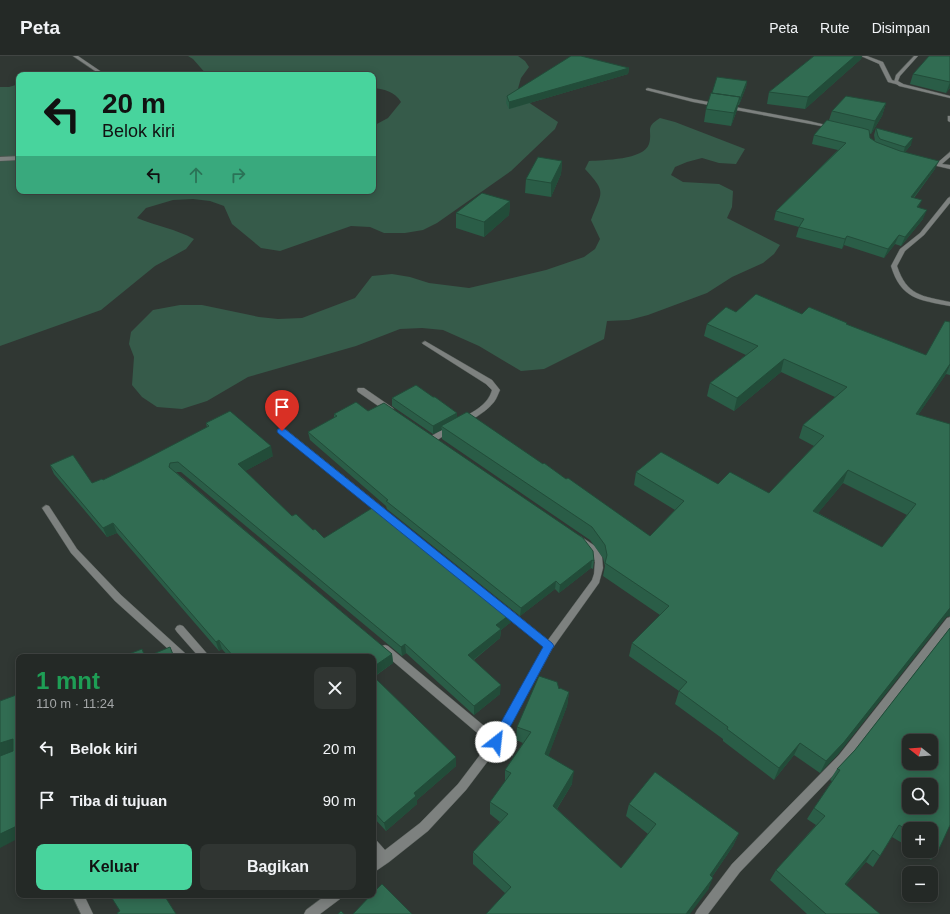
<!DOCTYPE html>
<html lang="id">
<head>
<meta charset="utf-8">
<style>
  body { margin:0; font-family:Helvetica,sans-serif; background:#303532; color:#f1f3f6; height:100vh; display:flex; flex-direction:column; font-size:15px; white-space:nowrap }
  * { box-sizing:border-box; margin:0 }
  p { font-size:13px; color:#a3a6a7 }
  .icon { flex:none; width:22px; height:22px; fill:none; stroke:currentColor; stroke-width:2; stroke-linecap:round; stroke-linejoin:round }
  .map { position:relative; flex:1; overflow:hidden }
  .sheet { position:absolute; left:16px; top:598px; width:360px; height:244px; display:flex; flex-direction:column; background:#242926; border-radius:8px; box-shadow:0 2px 10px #0003,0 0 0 1px #414543 }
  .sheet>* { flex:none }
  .hud { position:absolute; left:16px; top:16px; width:360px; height:122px; border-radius:8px; box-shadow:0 2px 10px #0003,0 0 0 1px #414543; background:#48d49d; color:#111; overflow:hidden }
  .needle { width:26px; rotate:287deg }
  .fabs { position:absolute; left:902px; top:678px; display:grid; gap:8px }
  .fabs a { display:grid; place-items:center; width:36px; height:36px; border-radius:8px; background:#242926; box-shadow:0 2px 10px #0003,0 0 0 1px #414543; font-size:20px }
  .pin { position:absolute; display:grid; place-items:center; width:34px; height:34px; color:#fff; margin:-41px -17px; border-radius:50% 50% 50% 0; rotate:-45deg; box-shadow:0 0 4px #0007 }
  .pin .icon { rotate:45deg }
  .me { position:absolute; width:44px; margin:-22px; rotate:29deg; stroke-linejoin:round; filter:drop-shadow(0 0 3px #0008) }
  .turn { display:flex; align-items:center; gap:14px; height:84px; padding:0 20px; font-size:18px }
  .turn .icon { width:52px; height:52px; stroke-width:2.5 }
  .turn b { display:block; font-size:28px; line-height:34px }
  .lanes { display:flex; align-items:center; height:38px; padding:0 20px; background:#0003; justify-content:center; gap:20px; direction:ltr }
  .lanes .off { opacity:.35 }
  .round { display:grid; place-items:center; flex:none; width:42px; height:42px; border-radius:8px; background:#303532 }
  .head { display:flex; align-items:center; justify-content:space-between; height:68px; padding:0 20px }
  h1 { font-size:24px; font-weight:700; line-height:30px; color:#1e9e55 }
  .cta { display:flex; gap:8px; margin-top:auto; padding:8px 20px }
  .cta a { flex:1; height:46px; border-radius:8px; background:#48d49d; color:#111; font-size:16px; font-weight:700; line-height:46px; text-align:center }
  .cta a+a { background:#303532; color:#f1f3f6 }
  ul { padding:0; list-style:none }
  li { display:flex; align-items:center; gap:12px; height:52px; padding:0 20px }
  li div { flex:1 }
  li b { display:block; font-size:15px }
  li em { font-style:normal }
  header { display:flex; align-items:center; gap:24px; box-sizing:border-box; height:56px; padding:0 20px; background:#242926; border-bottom:1px solid #414543 }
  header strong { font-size:19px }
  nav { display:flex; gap:22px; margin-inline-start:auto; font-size:14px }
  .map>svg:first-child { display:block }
  .green { fill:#365b4a }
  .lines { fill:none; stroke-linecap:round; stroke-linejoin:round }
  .lane-casing { stroke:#4e5551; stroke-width:1 }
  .street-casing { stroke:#4e5551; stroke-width:1 }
  .lane { fill:#7d817f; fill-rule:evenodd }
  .street { fill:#7d817f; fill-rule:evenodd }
  .wall { fill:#2a5d47; fill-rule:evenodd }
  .shaded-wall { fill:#224c39 }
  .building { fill:#316c52; stroke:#224c39; fill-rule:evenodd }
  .route { fill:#1a73e8; stroke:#114b97 }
</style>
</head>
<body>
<header>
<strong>Peta</strong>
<nav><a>Peta</a><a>Rute</a><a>Disimpan</a></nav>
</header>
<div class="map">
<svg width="950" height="858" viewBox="0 0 950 858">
  <rect width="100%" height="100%" fill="#303733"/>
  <!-- green -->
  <path class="green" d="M188,0H518L525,5L529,11L521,22L517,36L531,48L558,66L555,73L511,115L437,167L423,174L405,177H384L370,171L351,170L280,195L261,192L232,168L224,150L210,145L193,143L173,144L146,152L137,162C156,170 176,173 194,183L186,193L155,210L101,254L0,290V31H9L19,28V135H373V70L388,62L401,46C395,36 385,33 373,32V19H207L193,3Z
    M660,62L675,66L745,93L736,108L719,107L702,102L687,106L675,111L671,119L683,126L719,128L733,135L732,151L727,162L780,189L774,198L763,207L732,221L707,237L648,259L629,264L607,265L604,283L544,313L521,315L479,290L443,274L422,272L400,273L356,290L248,321L207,345L182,353L157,351L142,341L132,329L134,301L129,288L131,276L153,254L180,249H202L259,261L278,263L302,262L355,242L372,220L392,218L410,221L429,227L469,232L546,214L584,201L595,193L600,183L591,164C602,135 607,137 585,113L589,105C603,104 644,104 649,88C653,74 644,72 660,62Z"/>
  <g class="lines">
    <defs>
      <path id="lane" d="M73,0H78L106,19H101Z
        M861,0H867L883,6L892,24L903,28V30L888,26L879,8Z
        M19,100V104L0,105V101Z"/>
      <path id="street" d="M914,0H918L900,20L898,25L903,28L950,40V42L899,30L894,26L896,19Z
        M648,32L693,43L809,65L834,71L832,72L693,46L646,34V33Z
        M948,60H950V66L948,65Z
        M950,96V101L942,108L950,109V113L924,107L927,105L937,107Z
        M950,141V147L924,179L905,195L897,210C907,240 922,240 950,246V250C919,244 901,243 891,210L900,193L920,177L948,142Z
        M425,285L492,324L500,334C498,338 497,342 494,346C489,353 469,368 460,367L459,365L460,363C473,356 488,349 492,334L486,328L423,288L422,287Z
        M358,332H364L393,352L394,354L393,356H387L358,336L357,334Z
        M448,370H454L455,372L436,385H430L429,383L430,381Z
        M282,372L285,373L386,454L387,456L386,458H380L279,377L278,375Z
        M46,449L49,450L77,493L121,539L186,598L188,601H177L115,545L71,497L42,452Z
        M580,480L595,490L602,501L603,512L599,527L552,593L500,689L466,734L428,775L389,806L373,817V804L377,801L373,797V784L377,785L385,794L420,767L458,728L489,687L382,596L380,593L382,590L385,589L388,590L495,679L544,591L501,557L499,554L501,551L504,550L507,551L548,584L592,524L594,518L595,506L593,501L588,494L576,483L577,481Z
        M950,561V572L847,705L740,816L708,858H695L697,854L732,808L839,699L947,562Z
        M180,569L183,570L210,601H199L177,576L175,573L177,570Z
        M72,839H84L93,858H81Z
        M326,839H342L340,843L320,858H304L306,854Z"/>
    </defs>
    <!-- lane casing -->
    <use href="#lane" class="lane-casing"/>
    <!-- street casing -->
    <use href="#street" class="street-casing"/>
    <!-- lane -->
    <use href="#lane" class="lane"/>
    <!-- street -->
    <use href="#street" class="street"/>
  </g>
  <!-- wall -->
  <path class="wall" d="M814,0H862L861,3L805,53L767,48L769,36Z
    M950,0V32L946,37L910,28L913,18Z
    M629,12L628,18L509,53L506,47L507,40Z
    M747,25L746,31L739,49H738L737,54L731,70L704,66L706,53Z
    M886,47L882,60L871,78L869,77L870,82L875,85L874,79L876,72L911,89L905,96L935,113L914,142L919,151L923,163L901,190L895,188L884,202L844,189L842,193L796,181L799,171L774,164L776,155L838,94L812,88L814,79L829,64L832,55Z
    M562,105L561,118L551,141L525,137L526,123Z
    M510,145L509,159L484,181L456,172V157Z
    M736,256L802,258L847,267V269L926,299L950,266V319L946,318L918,359L946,561L838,698L820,717L794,699L774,724L723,685V683L675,648L679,635L629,600L632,587L660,559L603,520L605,510L603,502L590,484L442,383V374L433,378L392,350V342L433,341L457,362L543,408L566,423L650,480L675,454L634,429L636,416L718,428L769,437L814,390L799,382L803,369L835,341L781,316L734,355L707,340L710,327L746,299L704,280L707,268ZM843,427L907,459L882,491L818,457Z
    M368,355L594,505L593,513L591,512L559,537L555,533L520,560L387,453L386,450L310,384L308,376L334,362V358Z
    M206,367L273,400L245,415L292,460L324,482L512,557L511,566L501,574L500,582L474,604L500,638L474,659L406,597L402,600L181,416H176L392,598L393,607L374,621L456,701V710L417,744V748L386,775L373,761V601H229L222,593L219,595L117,477L107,481L54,418L50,409L92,427L103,424L140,406L207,372Z
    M950,572V769L939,793L931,804L915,795H931V773H909V791L892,781L880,800L873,811L866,806L846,829L880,858H807L770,824L776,814L816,769L807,763L814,752L832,725L830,724L837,713L855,694ZM909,685H931V707H909ZM909,729H931V751H909Z
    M559,633L569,636L567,650L548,700L572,728L557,753L621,812L648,778L626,760L629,748L739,777L733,790L712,821L708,834L505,837L473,808V796L500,766L490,758V746L505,726V714L523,687L516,684L517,671Z"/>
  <!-- shaded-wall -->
  <path class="shaded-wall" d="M855,0H862L861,3L805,53L808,41Z
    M629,12L628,18L509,53V46Z
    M747,25L746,31L739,49L740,43Z
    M950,26V32L946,37Z
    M740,41L737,54L731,70L734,57Z
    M886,47L882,60L871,78L875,65Z
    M913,82L911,89L903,98L905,91Z
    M562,105L561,118L551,141V127Z
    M939,105L935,113L907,150L911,141Z
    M922,144L918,153L917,151Z
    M510,145L509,159L484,181V166Z
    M927,154L923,163L901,190L905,181Z
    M899,179L895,188L884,202L888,193Z
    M847,180L844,189L842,193L845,183Z
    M784,303L781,316L734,355L737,342Z
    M950,308V309L946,318L910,371L916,358Z
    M457,357V365L441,370L442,374L433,378V370Z
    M271,390L273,400L240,418L238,408Z
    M848,414L843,427L809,468L813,455Z
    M113,467L117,477L107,481L103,472Z
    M592,504L591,512L559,537L560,529Z
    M556,525L555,533L520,560L521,552Z
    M950,552V560L946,561L838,698L820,717L826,705Z
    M512,557L511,566L501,574L500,582L468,608V599L496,569Z
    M219,584L222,593L219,595L216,586Z
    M405,588L406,597L402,600L401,591Z
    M392,598L393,607L373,621V611Z
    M501,629L500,638L474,659V650Z
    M569,636L567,650L544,712L545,698Z
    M13,683L19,692L0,701V687Z
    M800,687L794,699L774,724L779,712Z
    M456,701V710L417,744V748L386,775L384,767L414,737Z
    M574,715L572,728L551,762L553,750Z
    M19,769V782L0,792V778Z
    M739,777L733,790L705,831L710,819Z
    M873,794L866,806L838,838L845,828Z
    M713,822L708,834L690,858H686Z"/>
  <!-- building -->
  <path class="building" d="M571,0H581L629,12L509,46L507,40Z
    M814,0H855L808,41L769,36Z
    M929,0H950V26L913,18Z
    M717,21L747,25L740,43H739L740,41L712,37Z
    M711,37L740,41L734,57L706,53Z
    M846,40L886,47L875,65L832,55Z
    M827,64L862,72L869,74L870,82L876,86L900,95L939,105L911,141L922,144L917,151L927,154L905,181L899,179L888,193L847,180L845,183L799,171L804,163L776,155L846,87L814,79Z
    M876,72L913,82L905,91L880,83L878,80Z
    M538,101L562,105L551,127L526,123Z
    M482,137L510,145L484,166L456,157Z
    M756,238L802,258L809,251L847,267L846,268L926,299L945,265L950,266V308L916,358L950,368V552L844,686L826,705L800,687L779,712L727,673L728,671L679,635L687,626L632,587L669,550L605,507L607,499L605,489L592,471L441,370L467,356L543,408L544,407L566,423L568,422L650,480L684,445L636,416L661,396L718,428L730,416L769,437L824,380L803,369L847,331L784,303L737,342L710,327L758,290L707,268L726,251L736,256ZM848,414L916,448L882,491L813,455Z
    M416,329L433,341H435L457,357L433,370L392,342Z
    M356,346L368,355L384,347L583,482L593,495L594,505L592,504L560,529L556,525L521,552L386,445L388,444L308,376L337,360L334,358Z
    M230,355L271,390L238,408L292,460L296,458L313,474L315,473L324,482L377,449L512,557L496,569L501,573L468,599L501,629L474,650L405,588L401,591L178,406L170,407L169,411L392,598L373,611V601H234L219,584L216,586L113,467L103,472L50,409L73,399L92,427L102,423L103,424L140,406L209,370L206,367Z
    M950,572V769L939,793L931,788V773H909V775L899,769L880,800L873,794L845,828L880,858H826L776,814L825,760L814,752L840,714L837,713L855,694ZM909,685H931V707H909ZM909,729H931V751H909Z
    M170,591L174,601H146Z
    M142,593L145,601H121Z
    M373,620L456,701L414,737L416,740L384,767L373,755Z
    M539,620L557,626L559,633L560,632L569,636L545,698L574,715L553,750L621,812L656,768L629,748L655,716L739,777L710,819L713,822L686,858H486L511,831L473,796L508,758L490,746L511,717L505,714L531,676L517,671Z
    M19,638V769L0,778V700L13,695V683L0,687V645Z
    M382,828L412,858H353L371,839H373V837Z
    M110,839H164L176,858H118L117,857L120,855Z
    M341,855L344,858H338Z"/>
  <!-- route -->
  <path class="route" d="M282,372L285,373L552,587L554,590L552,593L500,690L496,692L492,690L490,686L543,591L278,377L277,375L278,373Z"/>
</svg>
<div class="fabs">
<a><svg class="needle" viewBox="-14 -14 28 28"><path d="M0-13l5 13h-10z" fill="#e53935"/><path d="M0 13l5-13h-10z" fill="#a3a6a7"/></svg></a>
<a><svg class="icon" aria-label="search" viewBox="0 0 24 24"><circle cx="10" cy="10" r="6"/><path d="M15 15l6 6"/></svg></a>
<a>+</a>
<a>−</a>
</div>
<div class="pin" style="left:282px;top:375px;background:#d93025"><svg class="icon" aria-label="arrive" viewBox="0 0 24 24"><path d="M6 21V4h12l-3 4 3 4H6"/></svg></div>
<svg class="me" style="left:496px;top:686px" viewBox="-20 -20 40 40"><circle r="19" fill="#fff"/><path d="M0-13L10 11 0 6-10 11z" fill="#1a73e8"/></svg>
<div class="hud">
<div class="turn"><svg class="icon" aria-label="left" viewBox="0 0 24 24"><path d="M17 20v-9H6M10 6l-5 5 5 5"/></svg><div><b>20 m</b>Belok kiri</div></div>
<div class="lanes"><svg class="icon" aria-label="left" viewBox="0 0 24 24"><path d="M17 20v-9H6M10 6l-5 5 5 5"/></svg><svg class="icon off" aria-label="ahead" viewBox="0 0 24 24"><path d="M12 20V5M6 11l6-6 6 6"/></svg><svg class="icon off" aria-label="right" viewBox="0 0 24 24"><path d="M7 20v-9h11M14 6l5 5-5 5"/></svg></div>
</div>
<section class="sheet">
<div class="head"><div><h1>1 mnt</h1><p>110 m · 11:24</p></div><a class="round"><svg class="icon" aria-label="close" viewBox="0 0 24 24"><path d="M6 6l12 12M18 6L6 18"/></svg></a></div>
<ul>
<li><svg class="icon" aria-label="left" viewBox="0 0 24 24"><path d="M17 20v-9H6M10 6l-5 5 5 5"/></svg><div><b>Belok kiri</b></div><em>20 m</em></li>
<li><svg class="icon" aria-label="arrive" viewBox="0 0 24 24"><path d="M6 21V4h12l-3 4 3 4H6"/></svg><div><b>Tiba di tujuan</b></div><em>90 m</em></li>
</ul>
<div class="cta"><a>Keluar</a><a>Bagikan</a></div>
</section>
</div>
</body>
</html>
